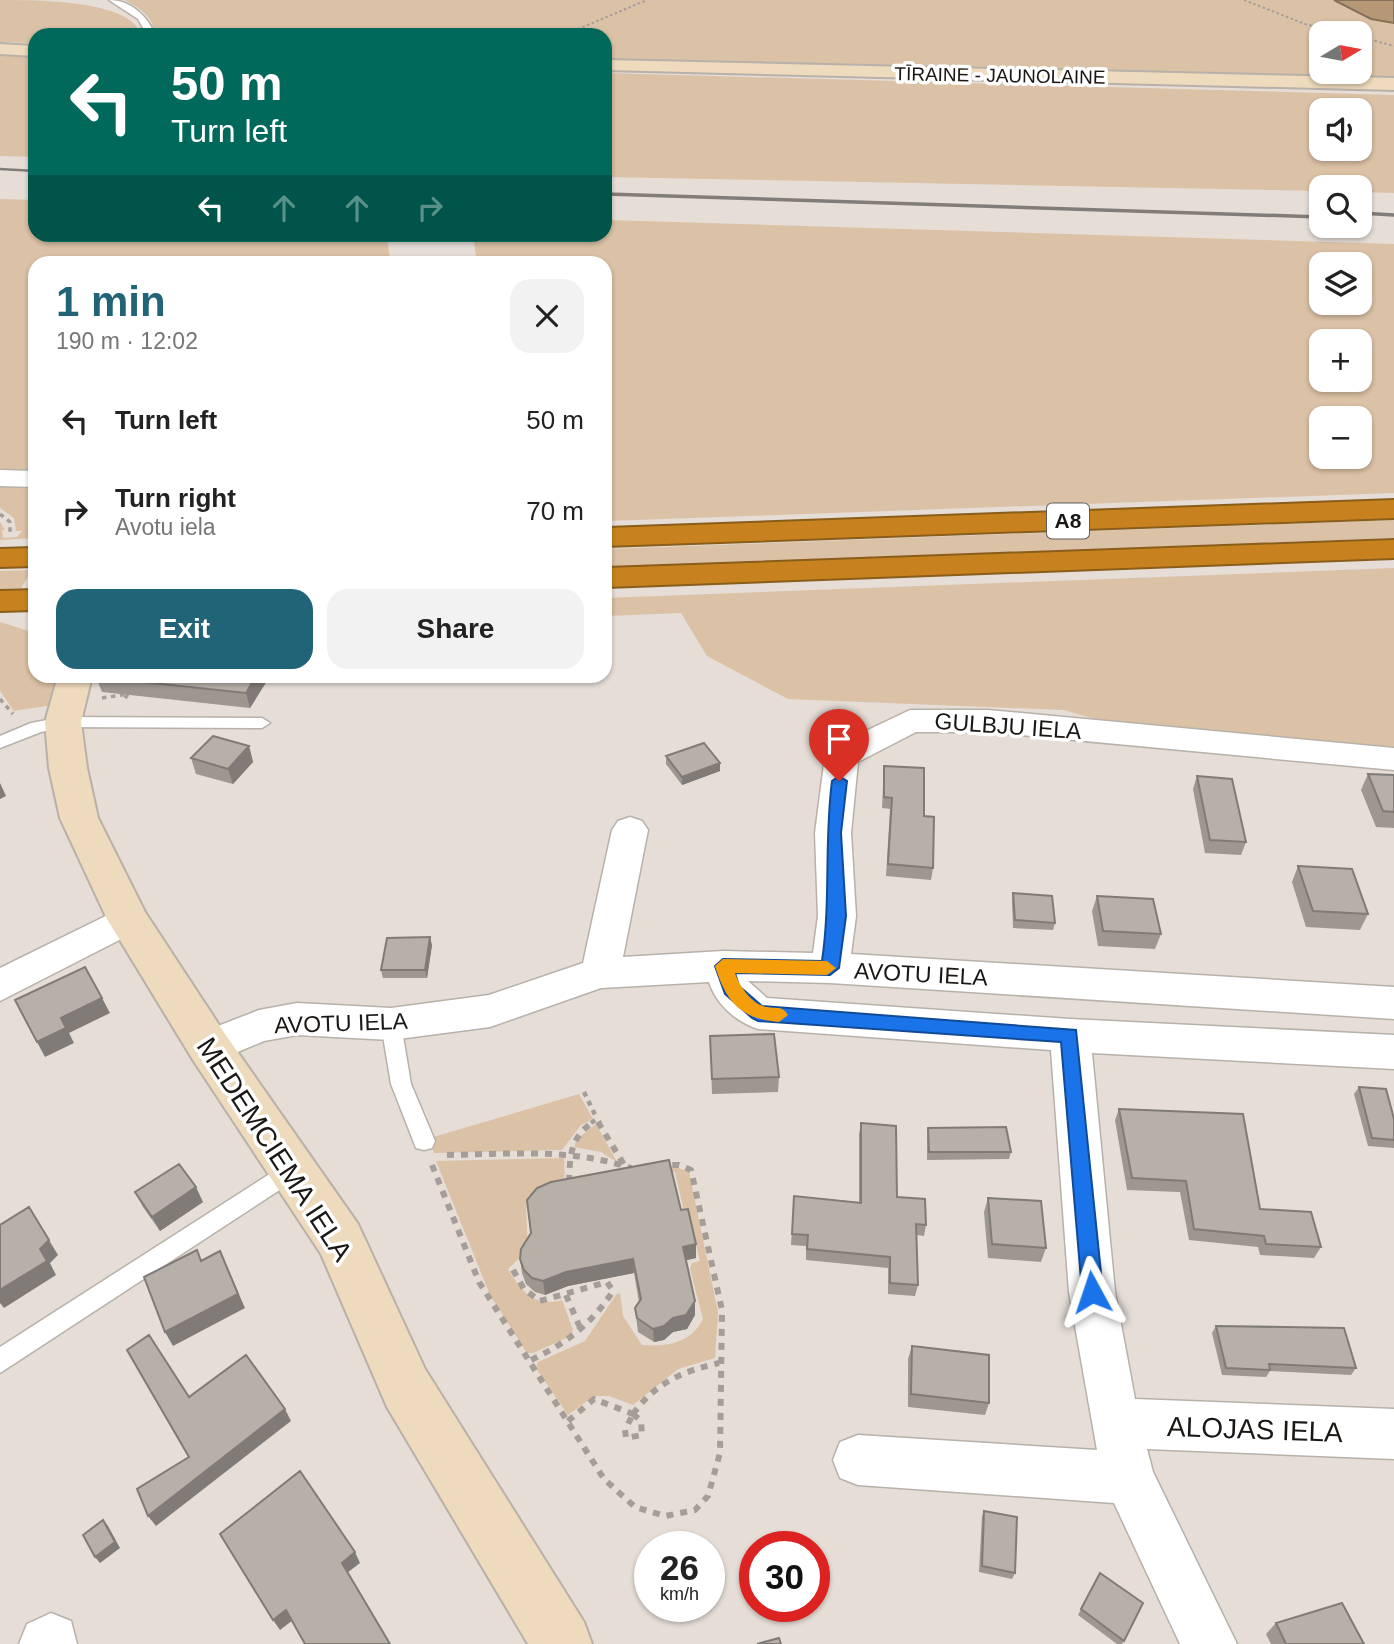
<!DOCTYPE html>
<html lang="en">
<head>
<meta charset="utf-8">
<style>
  body { margin:0; font-family:Helvetica,sans-serif; background:#f2f2f2; color:#222; height:100vh; display:flex; flex-direction:column; font-size:26px; white-space:nowrap }
  * { box-sizing:border-box; margin:0 }
  p { font-size:23px; color:#767676 }
  .icon { flex:none; width:38px; height:38px; fill:none; stroke:currentColor; stroke-width:2; stroke-linecap:round; stroke-linejoin:round }
  .map { position:relative; flex:1; overflow:hidden }
  .sheet { position:absolute; left:28px; top:256px; width:584px; height:427px; display:flex; flex-direction:column; background:#fff; border-radius:21px; box-shadow:0 2px 5px #0004 }
  .sheet>* { flex:none }
  .hud { position:absolute; left:28px; top:28px; width:584px; height:214px; border-radius:21px; box-shadow:0 2px 5px #0004; background:#00695c; color:#fff; overflow:hidden }
  .needle { width:46px; rotate:80deg }
  .controls { position:absolute; left:1309px; top:21px; display:grid; gap:14px }
  .controls a { display:grid; place-items:center; width:63px; height:63px; border-radius:14px; background:#fff; box-shadow:0 2px 5px #0004; font-size:35px }
  .speed { position:absolute; left:634px; top:1531px; display:flex; gap:14px; font-size:35px; font-weight:700; text-align:center }
  .speed>* { display:grid; place-content:center; width:91px; height:91px; border-radius:50%; background:#fff; box-shadow:0 2px 5px #0004; line-height:1 }
  .speed small { font-size:18px; font-weight:400 }
  .speed .limit { border:10px solid #d22; background:#fff; color:#111 }
  .pin { position:absolute; display:grid; place-items:center; width:60px; height:60px; color:#fff; margin:-72px -30px; border-radius:50% 50% 50% 0; rotate:-45deg; box-shadow:0 0 7px #0007 }
  .pin .icon { rotate:45deg }
  .me { position:absolute; width:77px; margin:-38px; rotate:355deg; stroke-linejoin:round; filter:drop-shadow(0 0 5px #0008) }
  .turn { display:flex; align-items:center; gap:24px; height:147px; padding:0 28px; font-size:32px }
  .turn .icon { width:91px; height:91px; stroke-width:2.5 }
  .turn b { display:block; font-size:49px; line-height:60px }
  .lanes { display:flex; align-items:center; height:66px; padding:0 28px; background:#0003; justify-content:center; gap:35px; direction:ltr }
  .lanes .off { opacity:.35 }
  .round { display:grid; place-items:center; flex:none; width:74px; height:74px; border-radius:21px; background:#f2f2f2 }
  .head { display:flex; align-items:center; justify-content:space-between; height:119px; padding:0 28px }
  h1 { font-size:42px; font-weight:800; line-height:52px; color:#216477 }
  .button { display:flex; gap:14px; margin-top:auto; padding:14px 28px }
  .button a { flex:1; height:80px; border-radius:21px; background:#216477; color:#fff; font-size:28px; font-weight:800; line-height:80px; text-align:center }
  .button a+a { background:#f2f2f2; color:#222 }
  ul { padding:0; list-style:none }
  li { display:flex; align-items:center; gap:21px; height:91px; padding:0 28px }
  li div { flex:1 }
  li b { display:block; font-size:26px }
  li em { font-style:normal }
  .map>svg:first-child { display:block }
  .green { fill:#dbc1a5; fill-rule:evenodd }
  .water { fill:#b69876; stroke:#877159; stroke-width:2 }
  .lines { fill:none; stroke-linecap:round; stroke-linejoin:round }
  .lane-casing { stroke:#b7b1a9; stroke-width:3 }
  .street-casing { stroke:#b7b1a9; stroke-width:3 }
  .secondary-casing { stroke:#b7b1a9; stroke-width:4 }
  .highway-casing { stroke:#8a5d1b; stroke-width:4 }
  .path-far3 { stroke:#a59e98; stroke-width:2; stroke-dasharray:2.5 2.5; stroke-linecap:butt }
  .path-far2 { stroke:#a59e98; stroke-width:3.5; stroke-dasharray:4.5 4.5; stroke-linecap:butt }
  .path-far1 { stroke:#a59e98; stroke-width:4.5; stroke-dasharray:5 5; stroke-linecap:butt }
  .path { stroke:#a59e98; stroke-width:6; stroke-dasharray:7 7; stroke-linecap:butt }
  .lane { fill:#fff; fill-rule:evenodd }
  .street { fill:#fff; fill-rule:evenodd }
  .secondary { fill:#eedabc; fill-rule:evenodd }
  .highway { fill:#c7821f; fill-rule:evenodd }
  .rail-far1 { stroke:#817c77; stroke-width:2.5 }
  .rail { stroke:#817c77; stroke-width:3.5 }
  .wall { fill:#9d9790 }
  .shaded-wall { fill:#807b76 }
  .building { fill:#b7b0a8; stroke:#807b76; stroke-width:2 }
  .route { fill:#1a73e8; stroke:#114b97; stroke-width:2 }
  .slow { fill:#f59e0b }
  .labels { text-anchor:middle; stroke-width:7; stroke-linejoin:round; paint-order:stroke }
  .far-street-label { font-size:19px; fill:#1a1714; stroke:#fff }
  .shield { fill:#fff; stroke:#5f5d5a; stroke-width:2 }
  .shield-label { font-size:21px; font-weight:bold; fill:#1a1714 }
  .street-label { font-size:23px; fill:#1a1714; stroke:#fff }
  .near-street-label { font-size:28px; fill:#1a1714; stroke:#fff }
</style>
</head>
<body>
<div class="map">
<svg width="1394" height="1644" viewBox="0 0 1394 1644">
  <rect width="100%" height="100%" fill="#e5ddd6"/>
  <!-- green -->
  <path class="green" d="M0,0C37,0 132,0 141,35H35V43L0,42Z
    M125,0H1334L1371,19L1394,23V77L606,60V35H155C153,16 141,9 125,0ZM1321,33H1360V72H1321Z
    M0,53L35,54V157L0,156Z
    M606,73L1394,95V193L1360,192V187H1321V191L606,177ZM1360,110V149H1321V110Z
    M0,199L35,200V234L387,235L390,262H35V473L0,472Z
    M606,220L1394,244V493L606,521V262H477L473,235L606,234ZM1321,264H1360V303H1321ZM1321,341H1360V380H1321ZM1321,418H1360V457H1321Z
    M0,484H35V538L0,540V522L5,530H2L3,538L17,537L22,531H16L14,518L0,508Z
    M1394,520V538L606,567V549Z
    M1394,568V748L1149,735L1064,710L788,699L707,656L681,613L606,616V598Z
    M32,570L21,588L0,589V571Z
    M0,622L35,633V676H55L52,705L14,711L0,691Z
    M579,1094L593,1119L581,1125L562,1150L434,1153L430,1138Z
    M596,1124L617,1162L601,1152L574,1147L577,1139Z
    M564,1158L565,1190L542,1198L526,1208L528,1250L508,1269C521,1291 535,1308 562,1300L573,1330L571,1336L533,1353H527L490,1295L436,1161Z
    M676,1167L689,1172L718,1312L715,1358L678,1369L633,1405L609,1396H594L568,1415L536,1368L538,1362L585,1341L616,1295L620,1293L623,1316L642,1345C667,1347 691,1343 703,1319L690,1269L692,1263L700,1261L690,1220H686L675,1172L645,1178L644,1173Z"/>
  <!-- water -->
  <path class="water" d="M1334,0H1394V23L1371,19Z"/>
  <g class="lines">
    <defs>
      <path id="lane" d="M109,0C130,0 148,16 155,35H147L138,19Z
        M63,717L262,718L270,723L262,728L63,727L41,732L0,748V736L31,723Z
        M391,1016L398,1018L401,1024L411,1084L435,1141L432,1148L424,1150L416,1148L391,1084L381,1024L384,1018Z
        M293,1159L301,1162L304,1169L301,1176L0,1373V1347Z"/>
      <path id="street" d="M0,470L35,471V487L0,486Z
        M910,710H988L1394,748V770L988,732H916L858,762L851,833L856,916L851,954L1394,987V1019L830,983L748,981L767,998L1070,1019L1394,1035V1069L1092,1053L1115,1292L1135,1399L1394,1409V1459L1147,1449L1153,1472L1237,1644H1180L1114,1503L858,1485L840,1478L833,1460L840,1442L858,1435L1097,1450L1069,1292L1051,1050L758,1029C736,1022 716,1004 709,982L601,988L490,1027L391,1040L297,1035L264,1041L209,1064L195,1059L189,1047L195,1035L259,1010L297,1003L391,1008L489,995L583,963L612,830L618,821L630,817L642,821L648,830L623,957L723,951L813,953L818,916L815,833L825,756L830,748Z
        M128,905L141,909L147,919L141,929L0,1001V968Z
        M51,1613L71,1621L77,1644H19L27,1624Z"/>
      <path id="secondary" d="M0,44L35,46V56L0,54Z
        M606,60L1394,78V90L606,70Z
        M58,676H92L81,722L87,768L98,818L145,912L225,1034L358,1224L425,1369L584,1622L592,1644H528L387,1407L321,1254L193,1060L107,919L60,818L49,768L45,722Z"/>
      <path id="highway" d="M1394,500V518L606,546V528Z
        M1394,540V558L606,587V568Z
        M35,548V566L0,567V549Z
        M35,590V610L0,611V591Z"/>
    </defs>
    <!-- lane casing -->
    <use href="#lane" class="lane-casing"/>
    <!-- street casing -->
    <use href="#street" class="street-casing"/>
    <!-- secondary casing -->
    <use href="#secondary" class="secondary-casing"/>
    <!-- highway casing -->
    <use href="#highway" class="highway-casing"/>
    <!-- path-far3 -->
    <path class="path-far3" d="M1244,0L1305,24L1343,33
      M564,35L647,0
      M1360,37L1394,46"/>
    <!-- path-far2 -->
    <path class="path-far2" d="M0,514L10,522V533
      M102,698L128,694L124,700
      M0,699L13,714"/>
    <!-- path-far1 -->
    <path class="path-far1" d="M584,1092L597,1119
      M591,1123L597,1119L600,1123"/>
    <!-- path -->
    <path class="path" d="M598,1122L626,1168
      M447,1155C509,1154 571,1148 631,1168
      M432,1165L479,1282L604,1479L635,1507L665,1516L695,1510L708,1496L720,1453L722,1310L691,1170L679,1165H664
      M569,1182C570,1155 570,1138 593,1122
      M513,1270L524,1289L540,1301L607,1282L613,1291C591,1325 565,1344 529,1361
      M566,1295L581,1330
      M633,1414L641,1421L642,1435L626,1438L625,1430Z
      M633,1414C655,1383 683,1371 719,1363
      M568,1421L594,1399L633,1414"/>
    <!-- lane -->
    <use href="#lane" class="lane"/>
    <!-- street -->
    <use href="#street" class="street"/>
    <!-- secondary -->
    <use href="#secondary" class="secondary"/>
    <!-- highway -->
    <use href="#highway" class="highway"/>
    <!-- rail-far1 -->
    <path class="rail-far1" d="M0,169L35,171"/>
    <!-- rail -->
    <path class="rail" d="M606,194L1321,217
      M1360,213L1394,215"/>
  </g>
  <!-- wall -->
  <path class="wall" d="M270,676L250,708L102,692L96,677Z
    M249,746L253,762L233,784L196,774L191,758Z
    M666,756L720,763V771L682,785L666,764Z
    M884,766L924,816L933,868L931,880L886,876L890,809L882,808Z
    M1368,774L1394,775V828L1376,827L1361,790Z
    M1197,776L1246,842L1241,855L1205,853L1193,789Z
    M1298,866L1368,914L1360,930L1306,927L1292,882Z
    M1013,893L1055,923L1053,930L1013,928L1012,901Z
    M1097,896L1161,934L1155,949L1098,946L1092,911Z
    M432,945L427,978H383L381,970Z
    M710,1036L779,1077L778,1092L712,1094Z
    M1359,1087L1394,1119V1148L1368,1146L1354,1094Z
    M1119,1109L1260,1209L1321,1247L1314,1258L1260,1255L1258,1247L1189,1240L1180,1192L1127,1190L1115,1120Z
    M861,1123L897,1197L926,1225L924,1236L917,1235L918,1285L915,1296L888,1294V1268L806,1260V1246L791,1245L794,1196L859,1202V1134Z
    M928,1128L1011,1152L1009,1159L927,1160V1136Z
    M135,1192L203,1202L160,1231L143,1207Z
    M988,1198L1046,1248L1041,1262L988,1258L984,1212Z
    M696,1258L686,1260L695,1315L687,1329L673,1332L664,1340L654,1342L638,1332L635,1308L639,1302L634,1273L568,1286L545,1295L535,1292L526,1284L522,1273L520,1259Z
    M1216,1326L1356,1368L1351,1375L1270,1371L1266,1377L1222,1375L1212,1333Z
    M912,1346L989,1403L985,1415L908,1407V1359Z
    M984,1511L1015,1573L1012,1579L979,1572L982,1516Z
    M1097,1578L1124,1641L1122,1644H1117L1078,1615Z
    M1276,1623L1364,1644H1271L1266,1634Z"/>
  <!-- shaded-wall -->
  <path class="shaded-wall" d="M256,676H270L250,708L246,693Z
    M249,746L253,762L233,784L228,769Z
    M720,763V771L682,785V777Z
    M0,783L6,796L0,799Z
    M430,937L432,945L427,978L425,970Z
    M102,998L110,1013L69,1033L74,1043L45,1057L37,1042L61,1018Z
    M196,1187L203,1202L160,1231L152,1217Z
    M29,1207L58,1255L50,1263L56,1275L4,1308L0,1303V1290L40,1249Z
    M696,1244V1258L683,1261V1247Z
    M220,1251L245,1308L173,1346L165,1332Z
    M633,1259L634,1273L568,1286L545,1295L543,1281L566,1272Z
    M695,1301V1315L687,1329L673,1332L664,1340L654,1342L653,1329L673,1318Z
    M285,1409L291,1421L156,1526L148,1516Z
    M103,1520L108,1526L120,1548L100,1563L95,1557Z
    M355,1552L360,1563L347,1573L342,1563Z
    M286,1610L293,1620L280,1630L273,1620Z"/>
  <!-- building -->
  <path class="building" d="M96,676H256L246,693L96,677Z
    M213,736L249,746L228,769L191,758Z
    M704,743L720,763L682,777L666,756Z
    M884,766L924,768V816L934,817L933,868L888,864L892,798L884,797Z
    M1368,774L1394,775V812L1383,811Z
    M1197,776L1232,779L1246,842L1210,840Z
    M1298,866L1352,869L1368,914L1313,911Z
    M1013,893L1052,896L1055,923L1015,920Z
    M1097,896L1153,899L1161,934L1103,931Z
    M430,937L425,970H381L387,938Z
    M85,967L102,998L61,1018L66,1028L37,1042L15,1000Z
    M774,1034L779,1077L712,1079L710,1036Z
    M1359,1087L1386,1089L1394,1119V1140L1372,1138Z
    M1119,1109L1243,1114L1260,1209L1311,1212L1321,1247L1266,1244L1264,1236L1194,1229L1186,1181L1132,1178Z
    M861,1123L896,1126L897,1197L925,1199L926,1225L916,1224L918,1285L890,1283V1257L807,1249L808,1235L792,1234L794,1196L861,1203Z
    M1006,1127L1011,1152H929L928,1128Z
    M669,1160L681,1210L688,1209L696,1244L683,1247L695,1301L686,1315L673,1318L664,1326L653,1329L637,1318L635,1308L641,1299L633,1259L566,1272L543,1281L532,1278L524,1270L520,1259L521,1249L531,1233L527,1200L537,1188L551,1182Z
    M179,1164L196,1187L152,1217L135,1192Z
    M988,1198L1041,1201L1046,1248L992,1244Z
    M29,1207L49,1240L40,1249L47,1261L0,1290V1225Z
    M197,1250L201,1261L220,1251L238,1294L165,1332L144,1277Z
    M1216,1326L1344,1328L1356,1368L1269,1364L1270,1370L1226,1368Z
    M149,1335L189,1397L246,1355L285,1409L148,1516L137,1489L189,1457L127,1350Z
    M912,1346L989,1355V1403L911,1394Z
    M300,1471L355,1552L342,1563L390,1644H305L286,1610L273,1620L220,1534Z
    M984,1511L1017,1517L1015,1573L982,1566Z
    M103,1520L115,1542L95,1557L83,1535Z
    M1100,1573L1143,1603L1124,1641L1081,1609Z
    M1342,1603L1364,1644H1286L1276,1623Z
    M779,1638L781,1644H757Z"/>
  <!-- route -->
  <path class="route" d="M839,776L847,781L841,833L846,916L839,968L830,975L735,973L739,986L762,1006L1076,1030L1103,1292L1100,1299L1092,1302L1085,1299L1082,1292L1061,1042L758,1021L752,1018L725,994L715,966L723,959L822,961C831,900 824,843 832,781Z"/>
  <!-- slow -->
  <path class="slow" d="M723,959L827,961L836,968L827,975L735,973C739,985 750,1002 763,1006C773,1010 782,1004 788,1015L779,1022C740,1019 726,1001 715,966Z"/>
  <g class="labels">
    <!-- far-street labels -->
    <g class="far-street-label">
      <text transform="translate(1000 75) rotate(1)" y="7">TĪRAINE - JAUNOLAINE</text>
    </g>
    <!-- shield labels -->
    <rect class="shield" x="1047" y="503.5" width="42" height="35" rx="5"/>
    <g class="shield-label">
      <text x="1068" y="528">A8</text>
    </g>
    <!-- street labels -->
    <g class="street-label">
      <text transform="translate(1008 726) rotate(4)" y="8">GULBJU IELA</text>
      <text transform="translate(921 974) rotate(3)" y="8">AVOTU IELA</text>
      <text transform="translate(341 1023) rotate(-2)" y="8">AVOTU IELA</text>
    </g>
    <!-- near-street labels -->
    <g class="near-street-label">
      <text transform="translate(275 1149) rotate(57)" y="10">MEDEMCIEMA IELA</text>
      <text transform="translate(1255 1429) rotate(2)" y="10">ALOJAS IELA</text>
    </g>
  </g>
</svg>
<div class="controls">
<a><svg class="needle" viewBox="-14 -14 28 28"><path d="M0-13l5 13h-10z" fill="#e53935"/><path d="M0 13l5-13h-10z" fill="#767676"/></svg></a>
<a><svg class="icon" aria-label="sound" viewBox="0 0 24 24"><path d="M4 9h4l5-4v14l-5-4H4zM17 9q2 3 0 6"/></svg></a>
<a><svg class="icon" aria-label="search" viewBox="0 0 24 24"><circle cx="10" cy="10" r="6"/><path d="M15 15l6 6"/></svg></a>
<a><svg class="icon" aria-label="layers" viewBox="0 0 24 24"><path d="M12 4l9 5-9 5-9-5zM3 14l9 5 9-5"/></svg></a>
<a>+</a>
<a>−</a>
</div>
<div class="speed"><div>26<small>km/h</small></div><div class="limit">30</div></div>
<div class="pin" style="left:839px;top:781px;background:#d93025"><svg class="icon" aria-label="arrive" viewBox="0 0 24 24"><path d="M6 21V4h12l-3 4 3 4H6"/></svg></div>
<svg class="me" style="left:1092px;top:1292px" viewBox="-20 -20 40 40"><path d="M0-17L14 15 0 8-14 15z" fill="#1a73e8" stroke="#fff" stroke-width="4"/></svg>
<div class="hud">
<div class="turn"><svg class="icon" aria-label="left" viewBox="0 0 24 24"><path d="M17 20v-9H6M10 6l-5 5 5 5"/></svg><div><b>50 m</b>Turn left</div></div>
<div class="lanes"><svg class="icon" aria-label="left" viewBox="0 0 24 24"><path d="M17 20v-9H6M10 6l-5 5 5 5"/></svg><svg class="icon off" aria-label="ahead" viewBox="0 0 24 24"><path d="M12 20V5M6 11l6-6 6 6"/></svg><svg class="icon off" aria-label="ahead" viewBox="0 0 24 24"><path d="M12 20V5M6 11l6-6 6 6"/></svg><svg class="icon off" aria-label="right" viewBox="0 0 24 24"><path d="M7 20v-9h11M14 6l5 5-5 5"/></svg></div>
</div>
<section class="sheet">
<div class="head"><div><h1>1 min</h1><p>190 m · 12:02</p></div><a class="round"><svg class="icon" aria-label="close" viewBox="0 0 24 24"><path d="M6 6l12 12M18 6L6 18"/></svg></a></div>
<ul>
<li><svg class="icon" aria-label="left" viewBox="0 0 24 24"><path d="M17 20v-9H6M10 6l-5 5 5 5"/></svg><div><b>Turn left</b></div><em>50 m</em></li>
<li><svg class="icon" aria-label="right" viewBox="0 0 24 24"><path d="M7 20v-9h11M14 6l5 5-5 5"/></svg><div><b>Turn right</b><p>Avotu iela</p></div><em>70 m</em></li>
</ul>
<div class="button"><a>Exit</a><a>Share</a></div>
</section>
</div>
</body>
</html>
